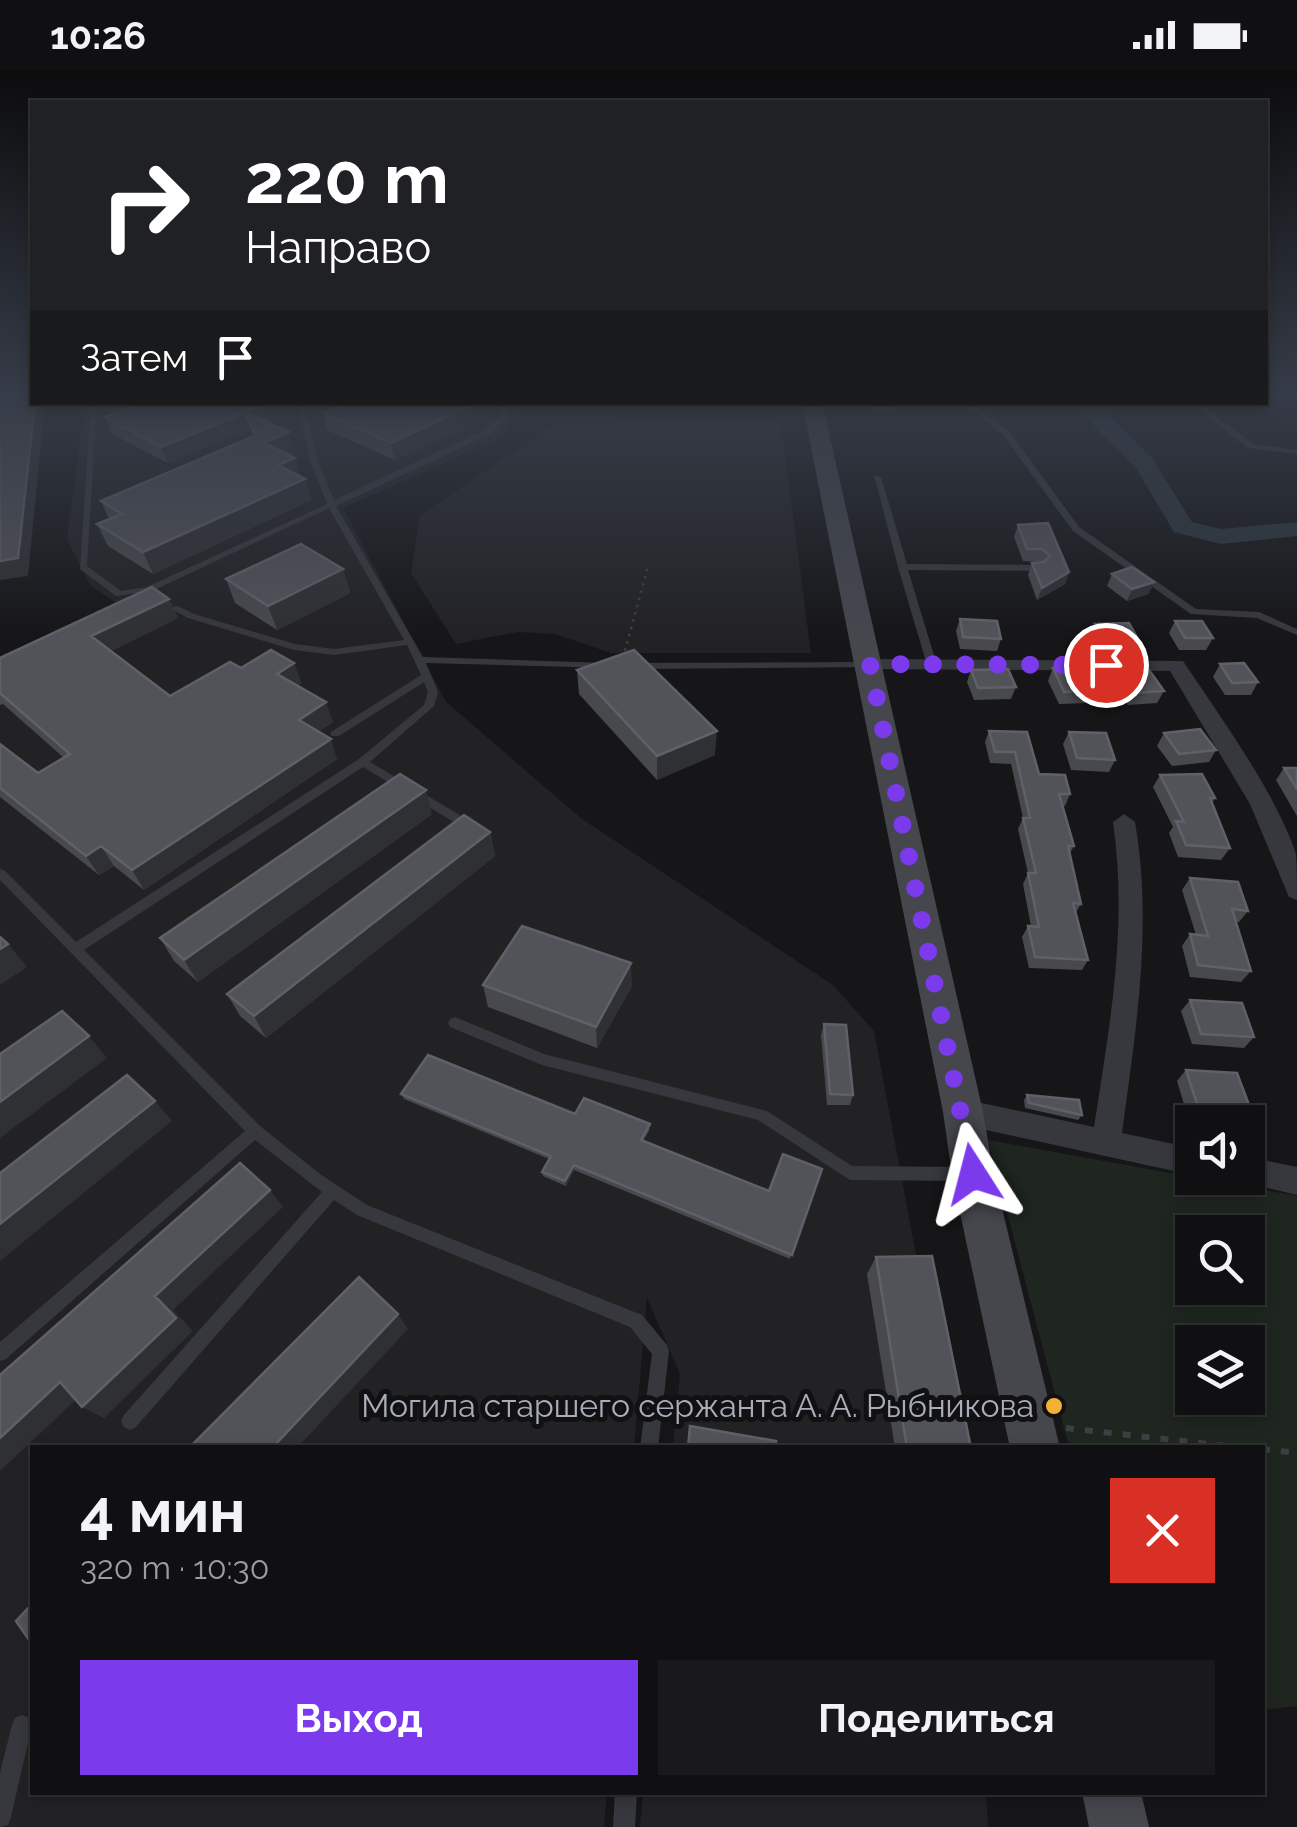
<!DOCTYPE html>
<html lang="ru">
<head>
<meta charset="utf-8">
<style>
  body { margin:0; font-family:Raleway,sans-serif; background:#19191b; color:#f1f3f6; height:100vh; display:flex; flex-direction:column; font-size:38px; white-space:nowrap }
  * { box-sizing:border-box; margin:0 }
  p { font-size:32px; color:#9c9d9f }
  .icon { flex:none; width:55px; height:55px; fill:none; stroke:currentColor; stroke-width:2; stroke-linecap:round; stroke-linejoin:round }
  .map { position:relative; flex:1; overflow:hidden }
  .side { position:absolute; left:30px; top:1375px; width:1235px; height:350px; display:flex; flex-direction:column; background:#101012; border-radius:0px; box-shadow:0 5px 15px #0003,0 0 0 2px #303032 }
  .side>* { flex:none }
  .top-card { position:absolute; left:30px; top:30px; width:1238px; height:305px; border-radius:0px; box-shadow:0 5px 15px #0003,0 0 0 2px #303032; background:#202124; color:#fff; overflow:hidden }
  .buttons { position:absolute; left:1175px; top:1035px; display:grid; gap:20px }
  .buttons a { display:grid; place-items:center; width:90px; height:90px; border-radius:0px; background:#101012; box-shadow:0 5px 15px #0003,0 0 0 2px #303032; font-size:50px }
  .pin { position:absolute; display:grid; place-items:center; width:85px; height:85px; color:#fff; margin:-42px; border:5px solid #fff; border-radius:50%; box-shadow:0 2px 10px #0007 }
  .me { position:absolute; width:110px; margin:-55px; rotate:351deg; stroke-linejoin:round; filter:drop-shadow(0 0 8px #0008) }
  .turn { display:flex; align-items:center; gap:35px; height:210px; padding:0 50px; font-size:45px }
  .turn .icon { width:130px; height:130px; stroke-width:2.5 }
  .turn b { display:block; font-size:70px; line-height:85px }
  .then { display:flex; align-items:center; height:95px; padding:0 50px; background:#0003; gap:20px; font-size:38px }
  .round { display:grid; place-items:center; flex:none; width:105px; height:105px; border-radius:0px; background:#19191b }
  .headline { display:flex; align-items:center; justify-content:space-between; height:170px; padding:0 50px }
  h1 { font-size:60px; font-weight:700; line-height:75px }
  .cta { display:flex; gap:20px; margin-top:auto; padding:20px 50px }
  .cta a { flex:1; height:115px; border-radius:0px; background:#7c3aed; color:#fff; font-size:40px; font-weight:700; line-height:115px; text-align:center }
  .cta a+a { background:#19191b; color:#f1f3f6 }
  .status { display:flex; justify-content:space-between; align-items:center; height:70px; padding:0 50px; background:#101012; direction:ltr }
  .status svg { height:28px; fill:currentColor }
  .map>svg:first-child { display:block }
  .built { fill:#222225 }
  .green { fill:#1e261f; fill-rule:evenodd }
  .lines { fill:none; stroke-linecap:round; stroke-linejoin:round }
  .river { fill:#2c353c; fill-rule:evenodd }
  .path-far1 { stroke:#3d3f44; stroke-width:2.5; stroke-dasharray:2.5 5; stroke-linecap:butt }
  .path { stroke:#3d3f44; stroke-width:6; stroke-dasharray:8 11; stroke-linecap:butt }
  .service { fill:#37383d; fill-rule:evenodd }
  .minor { fill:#37383d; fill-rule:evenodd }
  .secondary { fill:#45474d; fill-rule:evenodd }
  .wall { fill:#47494d }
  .shaded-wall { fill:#2f3033 }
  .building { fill:#525359; stroke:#5f6168; stroke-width:2.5 }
  .route { stroke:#7c3aed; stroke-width:18; stroke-dasharray:0 32.4 }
  .poi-dot { fill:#f2b134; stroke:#111113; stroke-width:4 }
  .labels { text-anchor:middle; stroke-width:10; stroke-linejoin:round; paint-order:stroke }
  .near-poi-label { font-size:32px; fill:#a8adb8; stroke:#111113; text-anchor:end }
</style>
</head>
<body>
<div class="status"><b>10:26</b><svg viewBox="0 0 49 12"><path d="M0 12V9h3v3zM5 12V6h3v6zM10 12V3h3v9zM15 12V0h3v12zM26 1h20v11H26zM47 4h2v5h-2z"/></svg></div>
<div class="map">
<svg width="1297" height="1757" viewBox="0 0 1297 1757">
  <rect width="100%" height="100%" fill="#161618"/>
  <!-- built -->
  <path class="built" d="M85,333H512L520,345L500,368L343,438L446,632L582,749L833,915L874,961L952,1377H673L680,1304L647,1228L634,1377L32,1378V1722L607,1723L604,1757H0V600L129,541L91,516L67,470Z
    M780,347L811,583H611L555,564L518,562L456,574L411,503L420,445L554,355Z
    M643,1722L986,1723L988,1757H640Z"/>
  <!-- green -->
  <path class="green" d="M988,1070L1297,1126V1636L1263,1640L1262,1378L1069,1377ZM1192,1162H1248V1218H1192ZM1192,1272H1248V1328H1192Z"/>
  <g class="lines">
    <!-- river -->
    <path class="river" d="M1070,332H1094L1152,388L1192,452L1221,459L1297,452V466L1221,474L1174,462L1136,398Z"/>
    <!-- path-far1 -->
    <path class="path-far1" d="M623,588L648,497"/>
    <!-- path -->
    <path class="path" d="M1066,1358L1245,1378
      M1262,1379L1297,1383"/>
    <!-- service -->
    <path class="service" d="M91,332H97L87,496L121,521L147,517L327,434L310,390L297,332H304L318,390L334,430L485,360L500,347L498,332H505L508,348L491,364L336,436L423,587L607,593L612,596L610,598L426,593L438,622L434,636L370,692L475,754L477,757L475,760H467L363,697L84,880L260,1056L320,1104L367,1135L642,1245L667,1275L669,1281L658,1378H640L652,1284L630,1257L357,1145L334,1130L136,1357L130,1360L124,1357L121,1351L124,1345L322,1122L255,1070L6,1289L0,1291V1272L245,1061L0,810V799L4,800L76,872L359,689L424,635L428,622L424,612L339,666H331V662L421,605L407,575L334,585L294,580L188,548L170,538L178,536L194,544L295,574L334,579L404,570L329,438L152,521L116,526L80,499Z
      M967,332H974V335L1009,361L1079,457L1196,539L1259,542L1297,559V565L1257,548L1191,544L1073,461L1003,365L968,337Z
      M1190,332H1198L1253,374L1297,380V384L1248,378Z
      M874,405L881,407L907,494L1038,495L1042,498L1038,501L908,500L937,595L935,597L932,598L927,595L898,497Z
      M867,592L872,595L870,597L637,599L632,596L637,593Z
      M455,947L544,984L767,1041L852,1096L965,1097L970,1099L972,1104L970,1109L965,1111L850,1110L758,1050L542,995L450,957L448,953L450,949Z
      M22,1645L29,1648L32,1655L11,1747L8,1755L0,1757V1703L12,1655L15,1648Z
      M615,1722H637L635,1757H613Z"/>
    <!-- minor -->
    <path class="minor" d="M870,589L1183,591C1219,645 1276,723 1296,784C1297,797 1297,816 1297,830L1289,827L1250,734L1170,601L863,599L860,595Z
      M1124,744L1135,752C1153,857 1136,958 1122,1063L1192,1078V1105L963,1055L953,1051L949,1042L953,1033L963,1029L1094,1057C1110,954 1128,856 1113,752Z
      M1248,1087L1297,1097V1125L1238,1111L1236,1108H1248Z"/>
    <!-- secondary -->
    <path class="secondary" d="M802,332H822L983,1042L994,1105L1060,1378H1010L952,1105L943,1042Z
      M1082,1722H1141L1149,1757H1089Z"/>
  </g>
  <!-- wall -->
  <path class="wall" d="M127,332H284L287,344L268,352L295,383L290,385L300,407L305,409L311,430L153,504L108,476L97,454L109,449L101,431L254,368L251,359L168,393L112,364L105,347L134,336Z
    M341,332H491L492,343L395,390L327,360L323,343L345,334Z
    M870,332H894L893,341H872Z
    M1018,455L1069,502L1065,514L1037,530L1028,505L1032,493L1039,492L1023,491L1014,467Z
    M343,499L350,523L277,560L235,533L226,509Z
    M1112,504L1154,512L1148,524L1127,531L1107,516Z
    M169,529L178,548L111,581L170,626L241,598L294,593L301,613L298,615L333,652L318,662L337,689L144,820L114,796L99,805L0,727V674L38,703L64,688L3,634L0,635V588Z
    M960,549L1001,569L997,581L960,579L956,561Z
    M1175,551L1213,568L1206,580H1179L1169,563Z
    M1095,554L1138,569L1132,581L1098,582L1090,566Z
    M1220,594L1258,612L1251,625H1225L1213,607Z
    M1053,598L1094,621L1089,633L1059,634L1048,611Z
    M577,600L715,685L657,710L579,624Z
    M971,600L1016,617L1011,629L974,630L967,612Z
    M1120,602L1164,621L1157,633L1128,635L1115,614Z
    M989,661L1039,704L1070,724L1065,736H1062L1074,776L1069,785L1081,834L1075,844L1088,890L1082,900L1029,898L1022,867L1028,856H1031L1023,814L1028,803L1018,759L1023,748L1011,694L990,693L985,672Z
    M1069,662L1115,690L1109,702L1071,700L1063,674Z
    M1164,663L1216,680L1209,692L1172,696L1157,676Z
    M1284,698H1297V746L1276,710Z
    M1160,705L1215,728L1212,733L1230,778L1221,790L1178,787L1169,763L1173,757L1153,717Z
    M432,744L198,912L174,891L160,868Z
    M490,762L495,786L266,968L240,946L227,924Z
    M1190,808L1248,841L1239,852H1236L1251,901L1241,912L1190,907L1182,876L1190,864L1196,865L1182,820Z
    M483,915L632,916L597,978L488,937Z
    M1190,930L1254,967L1244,978L1192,974L1181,941Z
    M824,954L853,1025L850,1035H827L821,965Z
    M1186,1000L1252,1043L1243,1052L1189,1051L1177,1011Z
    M401,1024L575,1044L650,1059L643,1071L769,1121L822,1099L790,1189L574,1100L566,1116L543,1106L542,1102L549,1089L404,1029Z
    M1027,1025L1082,1045L1078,1050L1025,1038L1024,1030Z
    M876,1187L971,1378H895L867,1204Z"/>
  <!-- shaded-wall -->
  <path class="shaded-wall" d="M35,332H45L28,506L0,510V491Z
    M272,332H284L287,344L252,359L246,343Z
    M479,332H491L492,343L395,390L391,373Z
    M246,343L251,359L168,393L161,377Z
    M289,362L295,383L270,394L264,373Z
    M295,388L301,409L278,395Z
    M305,409L311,430L153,504L143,482Z
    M343,499L350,523L277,560L268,536Z
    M1069,502L1065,514L1037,530L1042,518Z
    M1154,512L1148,524L1127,531L1132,519Z
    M169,529L178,548L101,586L91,566Z
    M294,593L301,613L285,623L277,604Z
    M326,632L333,652L306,670L299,650Z
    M717,661L715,685L657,710V686Z
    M331,669L337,689L144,820L132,800Z
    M426,720L432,744L198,912L184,890Z
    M490,762L495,786L266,968L254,946Z
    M101,776L114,796L99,805L86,786Z
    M8,874L27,897L0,915V879Z
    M631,893L632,916L597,978L596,957Z
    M89,966L107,988L0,1068V1032Z
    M155,1031L172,1051L0,1191V1154Z
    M574,1095V1100L566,1116L565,1111Z
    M270,1120L283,1137L173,1240L193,1261L104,1348L82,1337L155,1226Z
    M398,1244L408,1259L297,1378H272Z
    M60,1312L82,1324L0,1401V1368Z"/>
  <!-- building -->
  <path class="building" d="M0,322H32V332H35L18,488L0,491Z
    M144,332H272L161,377L105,347Z
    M348,332H479L391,373L323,343Z
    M245,342L289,362L264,373L295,388L278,395L305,409L143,482L97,454L122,444L101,431L252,367L257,370Z
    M1048,453L1069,502L1042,518L1032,493L1044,492L1050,486L1042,479H1027L1018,455Z
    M301,474L343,499L268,536L226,509Z
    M1132,497L1154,512L1132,519L1112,504Z
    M152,517L169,529L91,566L170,626L230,592L241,598L271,580L294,593L277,604L326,632L299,650L331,669L132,800L101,776L86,786L0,718V674L38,703L70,684L0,623V588Z
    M960,549L997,551L1001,569L963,567Z
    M1175,551H1202L1213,568H1185Z
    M1129,553L1138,569L1103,570L1095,554Z
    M634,580L717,661L657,686L577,600Z
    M1244,593L1258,612L1232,613L1220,594Z
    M1053,598H1082L1094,621L1064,622Z
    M1008,599L1016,617L978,618L971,600Z
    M1149,600L1164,621L1134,623L1120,602Z
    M1200,659L1216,680L1179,684L1164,663Z
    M989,661L1027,662L1039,704L1065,705L1070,724H1059L1074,776H1068L1081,834L1073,833L1088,890L1035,887L1028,856L1039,857L1028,803H1036L1023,748H1030L1015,682H995Z
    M1069,662L1106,663L1115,690L1077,688Z
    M1284,698H1297V719Z
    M400,704L426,720L184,890L160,868Z
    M1202,704L1215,728H1210L1230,778L1186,775L1176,751L1184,752L1160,705Z
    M464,745L490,762L254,946L227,924Z
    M1190,808L1238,812L1248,841L1232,839L1251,901L1198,895L1190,864L1208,866Z
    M522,856L631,893L596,957L483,915Z
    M0,867L8,874L0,879Z
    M1190,930L1242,933L1254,967L1201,964Z
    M62,941L89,966L0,1032V984Z
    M824,954L846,955L853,1025L830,1024Z
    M428,985L575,1044L584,1028L650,1054L641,1070L769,1121L783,1084L822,1099L792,1185L574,1095L565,1111L542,1102L551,1086L401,1024Z
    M1186,1000L1237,1003L1252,1043L1199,1040Z
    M127,1005L155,1031L0,1154V1103Z
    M1027,1025L1079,1030L1082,1045L1029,1033Z
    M240,1093L270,1120L155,1226L176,1248L82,1337L60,1312L0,1368V1305Z
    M932,1186L971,1378H907L876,1187Z
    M359,1207L398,1244L272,1378H189Z
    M690,1356L776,1371L775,1378H688Z
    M32,1534V1574L16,1551Z"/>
  <!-- sky -->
  <linearGradient id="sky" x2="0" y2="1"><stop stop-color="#0c0c0d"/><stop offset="0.57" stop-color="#363c48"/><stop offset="1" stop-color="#363c48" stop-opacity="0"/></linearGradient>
  <rect width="1297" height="568" fill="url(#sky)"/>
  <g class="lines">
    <!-- route -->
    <path class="route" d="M973,1104L870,594L1106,595"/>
  </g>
  <!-- markers -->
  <circle class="poi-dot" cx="1054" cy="1336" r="10"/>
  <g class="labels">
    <!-- near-poi labels -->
    <g class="near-poi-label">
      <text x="1034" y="1347">Могила старшего сержанта А. А. Рыбникова</text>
    </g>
  </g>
</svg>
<div class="buttons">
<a><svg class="icon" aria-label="sound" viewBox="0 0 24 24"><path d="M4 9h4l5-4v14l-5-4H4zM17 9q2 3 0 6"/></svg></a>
<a><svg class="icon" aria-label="search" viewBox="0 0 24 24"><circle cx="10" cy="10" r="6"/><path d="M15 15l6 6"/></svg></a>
<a><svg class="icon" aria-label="layers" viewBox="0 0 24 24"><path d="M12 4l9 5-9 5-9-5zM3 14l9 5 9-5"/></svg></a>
</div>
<div class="pin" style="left:1106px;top:595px;background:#d93025"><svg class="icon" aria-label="arrive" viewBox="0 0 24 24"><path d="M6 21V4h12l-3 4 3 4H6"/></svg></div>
<svg class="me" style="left:973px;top:1104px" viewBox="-20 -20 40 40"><path d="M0-17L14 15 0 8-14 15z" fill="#7c3aed" stroke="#fff" stroke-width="4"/></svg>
<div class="top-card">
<div class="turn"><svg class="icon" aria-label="right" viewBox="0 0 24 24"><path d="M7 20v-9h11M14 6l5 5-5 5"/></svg><div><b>220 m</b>Направо</div></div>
<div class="then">Затем<svg class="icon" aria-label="arrive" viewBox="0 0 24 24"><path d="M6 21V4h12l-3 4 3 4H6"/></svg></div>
</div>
<section class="side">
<div class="headline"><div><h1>4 мин</h1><p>320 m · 10:30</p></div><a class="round" style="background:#d93025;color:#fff"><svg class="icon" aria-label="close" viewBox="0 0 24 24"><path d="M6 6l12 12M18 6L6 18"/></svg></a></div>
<div class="cta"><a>Выход</a><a>Поделиться</a></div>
</section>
</div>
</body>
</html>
